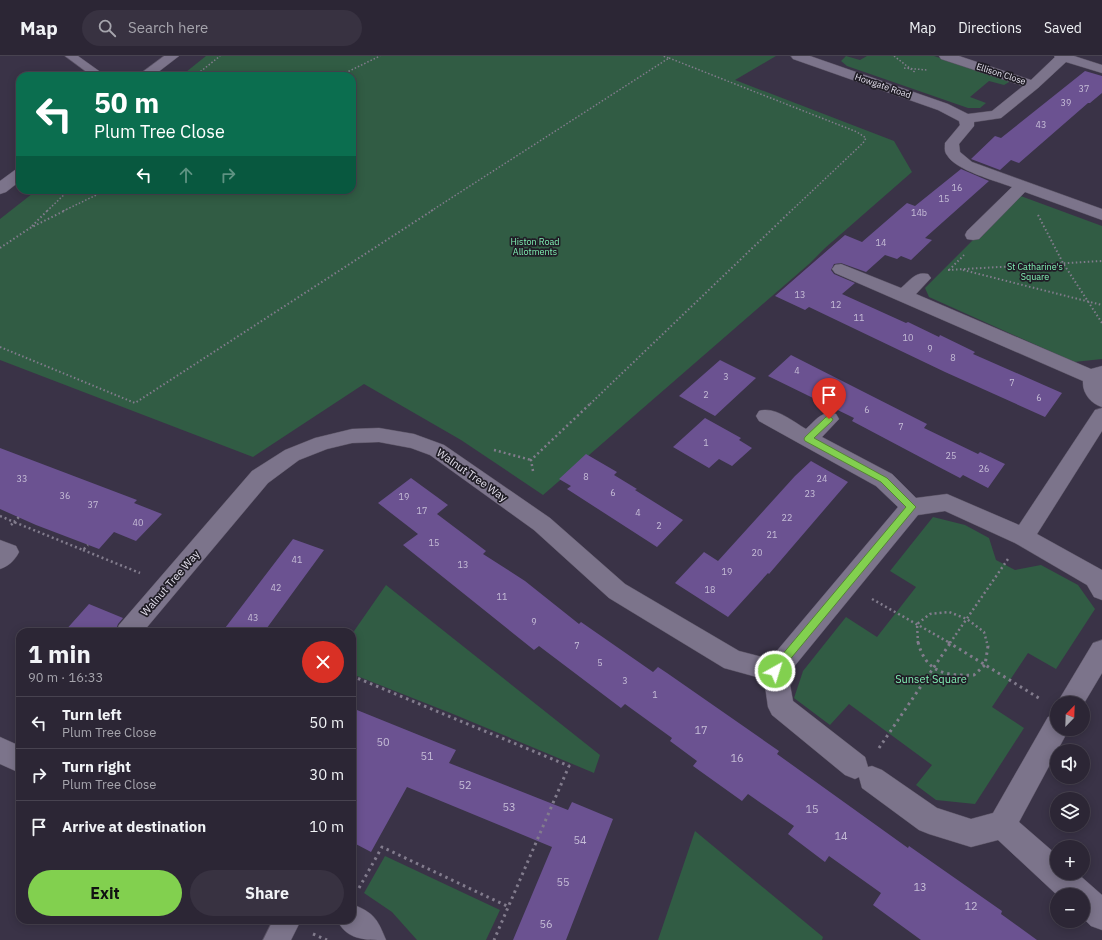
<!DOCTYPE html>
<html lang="en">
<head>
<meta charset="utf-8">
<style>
  body { margin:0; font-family:"IBM Plex Sans",sans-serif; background:#383241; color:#f1f3f6; height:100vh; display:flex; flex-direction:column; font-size:15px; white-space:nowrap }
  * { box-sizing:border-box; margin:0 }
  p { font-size:13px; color:#a6a5ad }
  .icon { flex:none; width:22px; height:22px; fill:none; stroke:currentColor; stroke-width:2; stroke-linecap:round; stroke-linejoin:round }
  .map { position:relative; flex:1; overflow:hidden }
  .details { position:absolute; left:16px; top:572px; width:340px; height:296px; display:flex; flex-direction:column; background:#2c2635; border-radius:12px; box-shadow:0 2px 10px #0003,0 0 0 1px #484350 }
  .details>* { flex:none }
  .hud { position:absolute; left:16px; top:16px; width:340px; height:122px; border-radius:12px; box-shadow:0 2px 10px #0003,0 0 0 1px #484350; background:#0b6e4f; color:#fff; overflow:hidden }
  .needle { width:26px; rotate:23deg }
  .fabs { position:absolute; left:1050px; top:640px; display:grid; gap:8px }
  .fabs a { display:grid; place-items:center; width:40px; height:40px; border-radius:50%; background:#2c2635; box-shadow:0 2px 10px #0003,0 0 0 1px #484350; font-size:20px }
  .pin { position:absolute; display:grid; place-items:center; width:34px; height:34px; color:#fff; margin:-41px -17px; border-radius:50% 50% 50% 0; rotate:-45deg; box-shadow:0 0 4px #0007 }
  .pin .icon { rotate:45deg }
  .me { position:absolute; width:44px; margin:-22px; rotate:39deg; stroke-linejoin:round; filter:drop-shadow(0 0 3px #0008) }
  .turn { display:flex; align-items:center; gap:14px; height:84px; padding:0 12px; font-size:18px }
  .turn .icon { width:52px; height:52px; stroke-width:2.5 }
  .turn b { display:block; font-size:28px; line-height:34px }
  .lanes { display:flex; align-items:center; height:38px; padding:0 12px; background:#0003; justify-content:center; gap:20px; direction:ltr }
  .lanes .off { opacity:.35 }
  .round { display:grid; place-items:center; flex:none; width:42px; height:42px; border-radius:21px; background:#383241 }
  .summary { display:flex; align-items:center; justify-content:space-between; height:68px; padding:0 12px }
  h1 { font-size:24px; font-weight:700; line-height:30px }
  .button { display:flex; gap:8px; margin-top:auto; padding:8px 12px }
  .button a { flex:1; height:46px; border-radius:24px; background:#82d04f; color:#111; font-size:16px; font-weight:700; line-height:46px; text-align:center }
  .button a+a { background:#383241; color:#f1f3f6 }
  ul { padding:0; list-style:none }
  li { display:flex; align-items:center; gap:12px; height:52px; padding:0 12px; border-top:1px solid #484350 }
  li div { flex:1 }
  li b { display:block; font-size:15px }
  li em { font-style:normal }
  header { display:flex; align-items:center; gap:24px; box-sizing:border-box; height:56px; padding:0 20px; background:#2c2635; border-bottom:1px solid #484350 }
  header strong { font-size:19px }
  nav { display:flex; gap:22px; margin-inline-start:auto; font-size:14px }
  .search { width:280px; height:36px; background:#383241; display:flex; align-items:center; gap:10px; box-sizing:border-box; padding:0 14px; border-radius:22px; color:#a6a5ad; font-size:15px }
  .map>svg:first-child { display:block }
  .green { fill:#315c44 }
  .building { fill:#6b5291 }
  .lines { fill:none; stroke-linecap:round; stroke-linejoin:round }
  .lane-casing { stroke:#595263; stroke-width:1 }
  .street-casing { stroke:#595263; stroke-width:1 }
  .secondary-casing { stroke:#595263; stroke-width:1 }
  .path-far3 { stroke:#827c8d; stroke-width:1.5; stroke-dasharray:1.5 2; stroke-linecap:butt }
  .path-far2 { stroke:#827c8d; stroke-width:2; stroke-dasharray:1.5 2.5; stroke-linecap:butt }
  .path-far1 { stroke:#827c8d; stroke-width:2.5; stroke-dasharray:2 3; stroke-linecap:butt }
  .path { stroke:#827c8d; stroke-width:3; stroke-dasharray:2.5 4; stroke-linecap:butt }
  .lane { fill:#7c748b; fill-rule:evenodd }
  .street { fill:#7c748b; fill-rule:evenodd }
  .secondary { fill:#7c748b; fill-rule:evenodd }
  .route { fill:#82d04f; stroke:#548733 }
  .labels { text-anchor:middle; stroke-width:3.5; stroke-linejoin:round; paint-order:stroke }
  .far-street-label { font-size:9px; fill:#e5e1ee; stroke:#201d26 }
  .number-label { font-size:9px; fill:#c6bdd7 }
  .far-park-label { font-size:9px; fill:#81eeb3; stroke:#201d26 }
  .street-label { font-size:11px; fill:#e5e1ee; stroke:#201d26 }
  .park-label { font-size:11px; fill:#81eeb3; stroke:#201d26 }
  .near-number-label { font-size:11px; fill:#c6bdd7 }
</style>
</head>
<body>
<header>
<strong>Map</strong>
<div class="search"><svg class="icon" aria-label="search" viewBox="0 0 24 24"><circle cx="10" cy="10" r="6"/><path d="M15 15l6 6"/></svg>Search here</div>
<nav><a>Map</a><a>Directions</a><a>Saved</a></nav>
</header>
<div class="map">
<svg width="1102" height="884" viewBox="0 0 1102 884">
  <rect width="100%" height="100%" fill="#3a3347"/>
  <!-- green -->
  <path class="green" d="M206,0H776L735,24L894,85L912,116L825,192L809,208L543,439L461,384L364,328L253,401L0,304V163L37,134H352V20H181Z
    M846,0L860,4L867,0H934L1011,25L1004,29L989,25L970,41L986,47L980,52H968L847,10L841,5Z
    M1018,139L1102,170V303L1074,306L929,241L925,232Z
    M933,461L965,469L989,482L996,504L1015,514L1041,509L1078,529L1095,553L1056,613L1028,597L992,651L1024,672L975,748L936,744L916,729L932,709L849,648L830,669L794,642L803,615L846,561L877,581L916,531L890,515Z
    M386,529L600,699L594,717L453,658L352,618V578Z
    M695,775L823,881L822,884H658Z
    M385,800L500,854L486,884H417L392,856L364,837Z"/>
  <!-- building -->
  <path class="building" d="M1085,15L1102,20V37L1090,47H1088L1019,107L1011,104L1000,114L971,103L995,80L1001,82Z
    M961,113L989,125L925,182L932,184L911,204L901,200L897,203L885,199L866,216L841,207L834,208L831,214L834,218L855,227L842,238L906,267L908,266L939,281L940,279L975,296L973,298L1062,337L1045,361L945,316L809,251L805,254L775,240L845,179L862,186L907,147L915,150Z
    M791,299L927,368L924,372L978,398L980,396L1005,408L988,432L963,419L960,422L937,410L852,365L854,362L768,320Z
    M720,304L756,322L715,360L679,340Z
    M705,362L741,382L739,384L752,392L732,410L719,403L709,412L673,391Z
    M0,392L137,444L134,447L162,458L136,485L114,476L99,493L36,469L0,453Z
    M586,398L617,416L614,419L637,433L635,434L683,464L657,491L567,433L571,430L559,423Z
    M811,405L848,426L769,518L768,517L728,561L675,527L704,496L718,505L795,420Z
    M411,422L448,449L437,458L486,495L483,498L525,525L579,568L581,566L653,616L658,611L667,617L779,695L777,698L908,792L909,790L1002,855L1001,858L1037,884H921L873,849L881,837L829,800L825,806L788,778L794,770L748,738L742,745L693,710L697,705L670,685L672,682L625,648L621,652L539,590L534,594L403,489L418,478L378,447Z
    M293,483L324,494L264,576H222Z
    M89,548L123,562L118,568L115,576H64Z
    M352,652L456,694L449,707L568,754L572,746L613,763L566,884H513L552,791L407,731L371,796L352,786Z"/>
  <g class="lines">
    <defs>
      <path id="lane" d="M65,0H78L106,20H92Z
        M0,484L16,490L19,496C15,504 9,510 0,513Z
        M273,864H301L291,884H263Z"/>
      <path id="street" d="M791,0H810L948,48L968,58L992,55L1023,30L941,3L939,0H959L1031,24L1055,1L1054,0H1074L1102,9V17L1066,6L1038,32L1001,62L974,66V70L959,88L960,96L972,106L1102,153V164L1025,136L979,183L973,184L967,183L965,179L967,175L1012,131C996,125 955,114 947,99C944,96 945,91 945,87L960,69L959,65L938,54L793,3Z
        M841,208L901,232C910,224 916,215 928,218L931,222L916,238L1091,313L1102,310V351C1091,348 1082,337 1083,325L835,217L832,213L835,209Z
        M1102,352V375L1037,478L1102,514V544L1094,541L1087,529L1015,487L945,455L918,459L788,618L793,645L865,701L868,711L872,710L882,714L937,752L971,763L993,757L1048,661L1057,658V673H1069L1019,766L1057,799V817H1077L1102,839V874L1091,870L1083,862V839H1057L998,784L971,791L929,778L919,774L862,732L859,721L855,723L845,719L772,659L768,651L764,623L724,612L609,542L534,474L430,399L411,392L379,386L352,387L327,393L299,404L268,427L143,576H116L119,569L252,415L285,394L315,382L352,373L379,372L414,378L444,389L550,462L625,528L739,595L770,603L898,451L876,430L759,365L756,360L759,355C775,350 792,365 806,373C816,364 822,354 836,358L839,363L822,381L892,418L916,442L947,438L1019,469L1095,354Z
        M1102,584V617L1083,649V647H1057L1093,587Z
        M0,681L20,690V717L0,708Z
        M352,848C374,857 377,862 386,884C364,884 347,884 337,864H352Z"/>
      <path id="secondary" d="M164,0H179L153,20H137Z
        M20,112V125L6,136L0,138V125L15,114Z"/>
    </defs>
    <!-- lane casing -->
    <use href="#lane" class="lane-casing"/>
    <!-- street casing -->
    <use href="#street" class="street-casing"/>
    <!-- secondary casing -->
    <use href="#secondary" class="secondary-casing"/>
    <!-- path-far3 -->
    <path class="path-far3" d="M894,0L916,17
      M669,2L857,76L866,82L863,87L791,155
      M904,12L927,14
      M195,20L220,0
      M339,20L380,0
      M47,155L69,134
      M63,155L107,134
      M431,155L669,2L663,0"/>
    <!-- path-far2 -->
    <path class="path-far2" d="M1038,159L1063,207L1102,267
      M32,170L48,154
      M0,192L30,172L66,154
      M948,214L1102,205
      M949,214L964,199
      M963,214L1102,249
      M0,291L135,347L433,154
      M590,348L792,154"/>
    <!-- path-far1 -->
    <path class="path-far1" d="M494,394L531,404
      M533,415L531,404L591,347
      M0,460L14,466L19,461
      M11,469L14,466L83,494L88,489
      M83,494L140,517
      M872,543L950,587
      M918,587L917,568L930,558L949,556L967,563L984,576L987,587
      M950,587L1008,503"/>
    <!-- path -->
    <path class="path" d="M918,586C926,617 946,620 974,619L985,609L988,590L987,586
      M948,586L1042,644
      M352,620L569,710L494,884
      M879,692L951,586
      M359,832L382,791L509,851
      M313,878L327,884"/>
    <!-- lane -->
    <use href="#lane" class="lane"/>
    <!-- street -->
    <use href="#street" class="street"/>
    <!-- secondary -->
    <use href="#secondary" class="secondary"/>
  </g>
  <!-- route -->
  <path class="route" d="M829,360L833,363L832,365L814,382L887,422L916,451L778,618L775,620L771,618L769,615L771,612L906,451L881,426L805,385L804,383L805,381L826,361Z"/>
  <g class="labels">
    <!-- far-street labels -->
    <g class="far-street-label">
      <text transform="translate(1001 18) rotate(18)" y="3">Ellison Close</text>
      <text transform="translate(883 30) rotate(19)" y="3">Howgate Road</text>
    </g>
    <!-- number labels -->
    <g class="number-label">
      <text x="1084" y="36">37</text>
      <text x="1066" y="50">39</text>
      <text x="1041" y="72">43</text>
      <text x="957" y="135">16</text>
      <text x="944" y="146">15</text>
      <text x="919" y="160">14b</text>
      <text x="881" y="190">14</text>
      <text x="800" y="242">13</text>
      <text x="836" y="252">12</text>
      <text x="859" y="265">11</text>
      <text x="908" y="285">10</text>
      <text x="930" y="296">9</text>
      <text x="953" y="305">8</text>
      <text x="797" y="318">4</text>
      <text x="726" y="324">3</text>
      <text x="1012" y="330">7</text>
      <text x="706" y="342">2</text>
      <text x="1039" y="345">6</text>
      <text x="867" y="357">6</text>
      <text x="901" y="374">7</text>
      <text x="706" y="390">1</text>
      <text x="951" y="403">25</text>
      <text x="984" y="416">26</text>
      <text x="586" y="424">8</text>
      <text x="22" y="426">33</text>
      <text x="822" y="426">24</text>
      <text x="613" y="440">6</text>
      <text x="810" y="441">23</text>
      <text x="65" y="443">36</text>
      <text x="404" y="444">19</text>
      <text x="93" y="452">37</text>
      <text x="422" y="458">17</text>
      <text x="638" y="460">4</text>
      <text x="787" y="465">22</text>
      <text x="138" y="470">40</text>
      <text x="659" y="473">2</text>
      <text x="772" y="482">21</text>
      <text x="434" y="490">15</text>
      <text x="757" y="500">20</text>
      <text x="297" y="507">41</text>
      <text x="463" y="512">13</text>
      <text x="727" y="519">19</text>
      <text x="276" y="535">42</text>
      <text x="710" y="537">18</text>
      <text x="502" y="544">11</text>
      <text x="253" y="565">43</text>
      <text x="534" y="569">9</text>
      <text x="577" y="593">7</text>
      <text x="600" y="610">5</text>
      <text x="625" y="628">3</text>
      <text x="655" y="642">1</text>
    </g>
    <!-- far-park labels -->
    <g class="far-park-label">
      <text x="535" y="189">Histon Road<tspan x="535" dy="10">Allotments</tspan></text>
      <text x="1035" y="214">St Catharine's<tspan x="1035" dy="10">Square</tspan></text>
    </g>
    <!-- street labels -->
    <g class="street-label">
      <text transform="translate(472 419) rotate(35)" y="4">Walnut Tree Way</text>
      <text transform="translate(170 527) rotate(-49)" y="4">Walnut Tree Way</text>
    </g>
    <!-- park labels -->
    <g class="park-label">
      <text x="931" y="627">Sunset Square</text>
    </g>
    <!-- near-number labels -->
    <g class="near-number-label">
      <text x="701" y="678">17</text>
      <text x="383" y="690">50</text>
      <text x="427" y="704">51</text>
      <text x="737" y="706">16</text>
      <text x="465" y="733">52</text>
      <text x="509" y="755">53</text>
      <text x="812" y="757">15</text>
      <text x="841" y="784">14</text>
      <text x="580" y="788">54</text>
      <text x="563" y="830">55</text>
      <text x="920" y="835">13</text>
      <text x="971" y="854">12</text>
      <text x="546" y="872">56</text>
    </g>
  </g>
</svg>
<div class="fabs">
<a><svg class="needle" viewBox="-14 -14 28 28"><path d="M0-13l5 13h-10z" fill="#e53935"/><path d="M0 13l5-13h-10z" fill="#a6a5ad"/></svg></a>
<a><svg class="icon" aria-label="sound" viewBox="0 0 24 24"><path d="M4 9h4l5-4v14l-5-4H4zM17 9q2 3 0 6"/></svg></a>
<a><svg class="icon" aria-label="layers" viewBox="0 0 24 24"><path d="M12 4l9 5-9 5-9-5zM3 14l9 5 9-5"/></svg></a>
<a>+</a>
<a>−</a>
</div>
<div class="pin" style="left:829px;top:363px;background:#d93025"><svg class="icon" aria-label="arrive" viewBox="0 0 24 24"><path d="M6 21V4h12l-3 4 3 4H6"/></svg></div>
<svg class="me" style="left:775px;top:615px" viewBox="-20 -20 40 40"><circle r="17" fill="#82d04f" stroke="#fff" stroke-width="3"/><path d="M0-11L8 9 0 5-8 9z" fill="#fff"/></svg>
<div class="hud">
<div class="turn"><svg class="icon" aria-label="left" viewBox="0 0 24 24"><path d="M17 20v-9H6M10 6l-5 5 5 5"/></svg><div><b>50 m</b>Plum Tree Close</div></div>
<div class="lanes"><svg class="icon" aria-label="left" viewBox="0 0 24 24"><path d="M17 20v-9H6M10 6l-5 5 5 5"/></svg><svg class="icon off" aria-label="ahead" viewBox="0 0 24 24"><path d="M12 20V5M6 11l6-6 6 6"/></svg><svg class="icon off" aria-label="right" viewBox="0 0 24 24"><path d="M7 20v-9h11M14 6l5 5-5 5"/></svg></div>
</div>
<section class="details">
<div class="summary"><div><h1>1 min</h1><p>90 m · 16:33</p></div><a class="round" style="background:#d93025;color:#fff"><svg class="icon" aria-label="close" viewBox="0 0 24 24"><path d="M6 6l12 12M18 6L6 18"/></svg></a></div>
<ul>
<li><svg class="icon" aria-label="left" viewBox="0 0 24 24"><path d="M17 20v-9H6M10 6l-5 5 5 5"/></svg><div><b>Turn left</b><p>Plum Tree Close</p></div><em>50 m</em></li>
<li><svg class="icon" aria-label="right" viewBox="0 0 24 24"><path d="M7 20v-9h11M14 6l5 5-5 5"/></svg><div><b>Turn right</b><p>Plum Tree Close</p></div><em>30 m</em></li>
<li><svg class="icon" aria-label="arrive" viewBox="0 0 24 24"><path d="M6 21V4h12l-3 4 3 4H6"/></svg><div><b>Arrive at destination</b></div><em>10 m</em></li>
</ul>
<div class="button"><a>Exit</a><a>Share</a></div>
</section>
</div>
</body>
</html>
